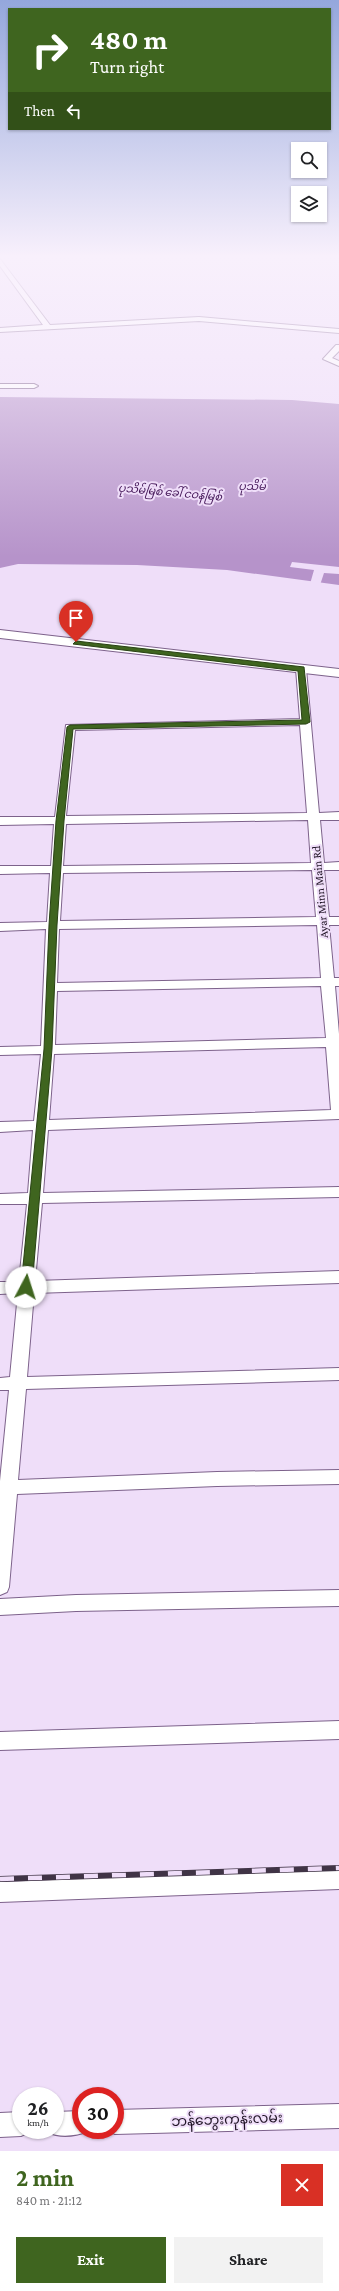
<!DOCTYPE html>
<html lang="en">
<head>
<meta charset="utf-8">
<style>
  body { margin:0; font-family:"Crimson Pro","Noto Sans Myanmar",serif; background:#f2f2f2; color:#202124; height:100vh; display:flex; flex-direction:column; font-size:15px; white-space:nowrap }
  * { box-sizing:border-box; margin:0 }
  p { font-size:13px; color:#757577 }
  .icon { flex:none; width:22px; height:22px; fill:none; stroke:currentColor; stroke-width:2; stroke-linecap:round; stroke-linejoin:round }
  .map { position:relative; height:2151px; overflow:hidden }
  .side { display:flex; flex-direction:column; background:#fff; flex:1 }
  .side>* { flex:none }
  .guide { position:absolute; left:8px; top:8px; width:323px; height:122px; border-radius:0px; box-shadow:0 1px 3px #0004; background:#3f651f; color:#fff; overflow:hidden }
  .buttons { position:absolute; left:291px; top:142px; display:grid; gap:8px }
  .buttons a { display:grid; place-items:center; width:36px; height:36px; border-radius:0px; background:#fff; box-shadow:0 1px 3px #0004; font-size:20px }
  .speed { position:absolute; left:12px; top:2087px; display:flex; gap:8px; font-size:20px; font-weight:700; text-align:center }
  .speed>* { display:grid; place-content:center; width:52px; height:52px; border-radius:50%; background:#fff; box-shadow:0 1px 3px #0004; line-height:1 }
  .speed small { font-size:10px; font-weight:400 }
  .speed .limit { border:6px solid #d22; background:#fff; color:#111 }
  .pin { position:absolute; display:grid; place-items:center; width:34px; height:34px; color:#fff; margin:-41px -17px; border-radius:50% 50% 50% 0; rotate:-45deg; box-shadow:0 0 4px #0007 }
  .pin .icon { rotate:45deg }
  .me { position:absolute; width:44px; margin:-22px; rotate:5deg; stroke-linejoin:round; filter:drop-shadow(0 0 3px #0008) }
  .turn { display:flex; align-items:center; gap:14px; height:84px; padding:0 16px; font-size:18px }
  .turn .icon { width:52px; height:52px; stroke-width:2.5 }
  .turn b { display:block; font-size:28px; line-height:34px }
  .then { display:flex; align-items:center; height:38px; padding:0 16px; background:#0003; gap:8px; font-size:15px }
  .round { display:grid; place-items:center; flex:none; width:42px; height:42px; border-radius:0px; background:#f2f2f2 }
  .overview { display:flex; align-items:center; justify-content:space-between; height:68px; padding:0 16px }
  h1 { font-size:24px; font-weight:700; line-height:30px; color:#3f651f }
  .button { display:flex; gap:8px; margin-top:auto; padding:8px 16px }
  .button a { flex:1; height:46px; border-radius:0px; background:#3f651f; color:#fff; font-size:16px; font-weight:700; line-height:46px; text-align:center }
  .button a+a { background:#f2f2f2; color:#202124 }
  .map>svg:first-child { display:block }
  .water { fill:#b693ca }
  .pier { fill:#efdef9 }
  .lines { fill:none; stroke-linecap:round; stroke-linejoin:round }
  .minor-casing { stroke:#7d628b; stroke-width:2 }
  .tertiary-casing { stroke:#7d628b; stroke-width:2 }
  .minor { fill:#fff; fill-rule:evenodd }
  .tertiary { fill:#fff; fill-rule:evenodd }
  .rail-casing { stroke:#403446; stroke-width:6 }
  .rail { stroke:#efdef9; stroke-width:4.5; stroke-dasharray:14; stroke-linecap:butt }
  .route { fill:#3f651f; stroke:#294214 }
  .labels { text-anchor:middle; stroke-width:4; stroke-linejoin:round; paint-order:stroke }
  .far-water-label { font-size:11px; font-style:italic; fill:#431557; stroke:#efdef9 }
  .street-label { font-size:12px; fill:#201526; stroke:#efdef9 }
  .near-street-label { font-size:14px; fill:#201526; stroke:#efdef9 }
</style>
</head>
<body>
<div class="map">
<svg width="339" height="2151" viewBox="0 0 339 2151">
  <rect width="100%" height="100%" fill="#efdef9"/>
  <!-- water -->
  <path class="water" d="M0,397L292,400L339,404V585L227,570L137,565L18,564L0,568Z"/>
  <!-- pier -->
  <path class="pier" d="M292,562L339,567V574L324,573L320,585L310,584L314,570L290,567Z"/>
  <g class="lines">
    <defs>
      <path id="minor" d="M0,259L50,325L199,317L339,329V333L199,321L0,332V328L43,325L0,266Z
        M336,345H339V351L332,358L339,361V366L323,359Z
        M0,384H34L38,386L34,388H0Z
        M301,666L306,669L319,813L339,812V820H320L324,863L339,862V870H324L329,917H339V925H329L334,978H339V986H335L339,1034V1119L48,1130L43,1193L339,1187V1197L42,1203L35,1281L339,1271V1283L34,1293L27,1377L339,1368V1380L26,1389L18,1480L217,1472L339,1470V1484L217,1486L17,1494L9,1587L7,1592L0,1595V1481L9,1390H0V1378L10,1377L18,1293L0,1294V1282H19L27,1204H0V1194L28,1193L33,1130L0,1132V1122L34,1121L41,1054L0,1055V1047L41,1046L46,929L0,931V923L47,922L50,873L0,874V866H51L54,824L0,825V817H55L66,725L300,719L296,669ZM300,725L307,813L66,816L75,730ZM308,820L311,863L63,866L66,824ZM312,870L316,917L60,921L63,873ZM317,925L321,978L57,983L59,929ZM321,986L326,1038L55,1045L57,991ZM326,1047L331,1110L49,1120L54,1054Z
        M339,1590V1606L76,1611L0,1615V1599L76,1595Z
        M339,1721V1739L0,1750V1732Z
        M339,1869V1889L0,1902V1882Z
        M339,2104V2128L115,2134L107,2130H115V2110Z
        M81,2111V2130L89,2131C76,2136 60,2138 47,2132L46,2130H55V2112Z
        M21,2112V2130H30L29,2132L21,2136L0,2137V2113Z"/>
      <path id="tertiary" d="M0,630L339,669V677L0,638Z"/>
    </defs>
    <!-- minor casing -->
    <use href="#minor" class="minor-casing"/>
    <!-- tertiary casing -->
    <use href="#tertiary" class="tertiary-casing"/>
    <!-- minor -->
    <use href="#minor" class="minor"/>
    <!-- tertiary -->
    <use href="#tertiary" class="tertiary"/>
    <defs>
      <path id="rail" d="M0,1879L339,1868"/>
    </defs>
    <!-- rail casing -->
    <use href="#rail" class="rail-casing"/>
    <!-- rail -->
    <use href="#rail" class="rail"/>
  </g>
  <!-- sky -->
  <linearGradient id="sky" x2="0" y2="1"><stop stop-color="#94a7dc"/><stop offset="0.46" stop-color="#f8f0fc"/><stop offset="1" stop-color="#f8f0fc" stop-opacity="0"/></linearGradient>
  <rect width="339" height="557" fill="url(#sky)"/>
  <!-- route -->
  <path class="route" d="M76,641L304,667L310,722L306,724L73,729L64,821L57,925L52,1049L32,1287L26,1291L21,1287L44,1049L49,925L56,821L67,727L70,725L302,720L298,671L73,644Z"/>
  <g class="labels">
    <!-- far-water labels -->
    <g class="far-water-label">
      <text x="252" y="490">ပုသိမ်</text>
      <text transform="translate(170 492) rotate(5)" y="4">ပုသိမ်မြစ် ခေါ် ငဝန်မြစ်</text>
    </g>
    <!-- street labels -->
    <g class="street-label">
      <text transform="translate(320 892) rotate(-95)" y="4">Ayar Minn Main Rd</text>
    </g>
    <!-- near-street labels -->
    <g class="near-street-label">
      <text transform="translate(227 2119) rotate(-2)" y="5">ဘန်ဘွေးကုန်းလမ်း</text>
    </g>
  </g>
</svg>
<div class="buttons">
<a><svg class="icon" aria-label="search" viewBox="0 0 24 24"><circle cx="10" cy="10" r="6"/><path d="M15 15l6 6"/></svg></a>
<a><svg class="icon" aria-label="layers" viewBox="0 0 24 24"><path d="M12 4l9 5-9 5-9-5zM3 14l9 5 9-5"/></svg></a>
</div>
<div class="speed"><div>26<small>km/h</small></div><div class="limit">30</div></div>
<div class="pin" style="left:76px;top:642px;background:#d93025"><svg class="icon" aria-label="arrive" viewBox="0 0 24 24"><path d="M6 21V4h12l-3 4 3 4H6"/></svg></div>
<svg class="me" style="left:26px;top:1287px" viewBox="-20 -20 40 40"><circle r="19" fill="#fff"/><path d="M0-13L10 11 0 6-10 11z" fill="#3f651f"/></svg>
<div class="guide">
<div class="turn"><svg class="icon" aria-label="right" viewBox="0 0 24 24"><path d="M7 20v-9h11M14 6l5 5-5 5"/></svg><div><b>480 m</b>Turn right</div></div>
<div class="then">Then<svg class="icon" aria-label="left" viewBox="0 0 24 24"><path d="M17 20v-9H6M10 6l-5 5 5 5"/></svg></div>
</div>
</div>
<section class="side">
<div class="overview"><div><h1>2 min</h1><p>840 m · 21:12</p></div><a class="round" style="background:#d93025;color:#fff"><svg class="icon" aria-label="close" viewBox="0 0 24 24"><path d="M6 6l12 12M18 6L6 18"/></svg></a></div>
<div class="button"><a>Exit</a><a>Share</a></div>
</section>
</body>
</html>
